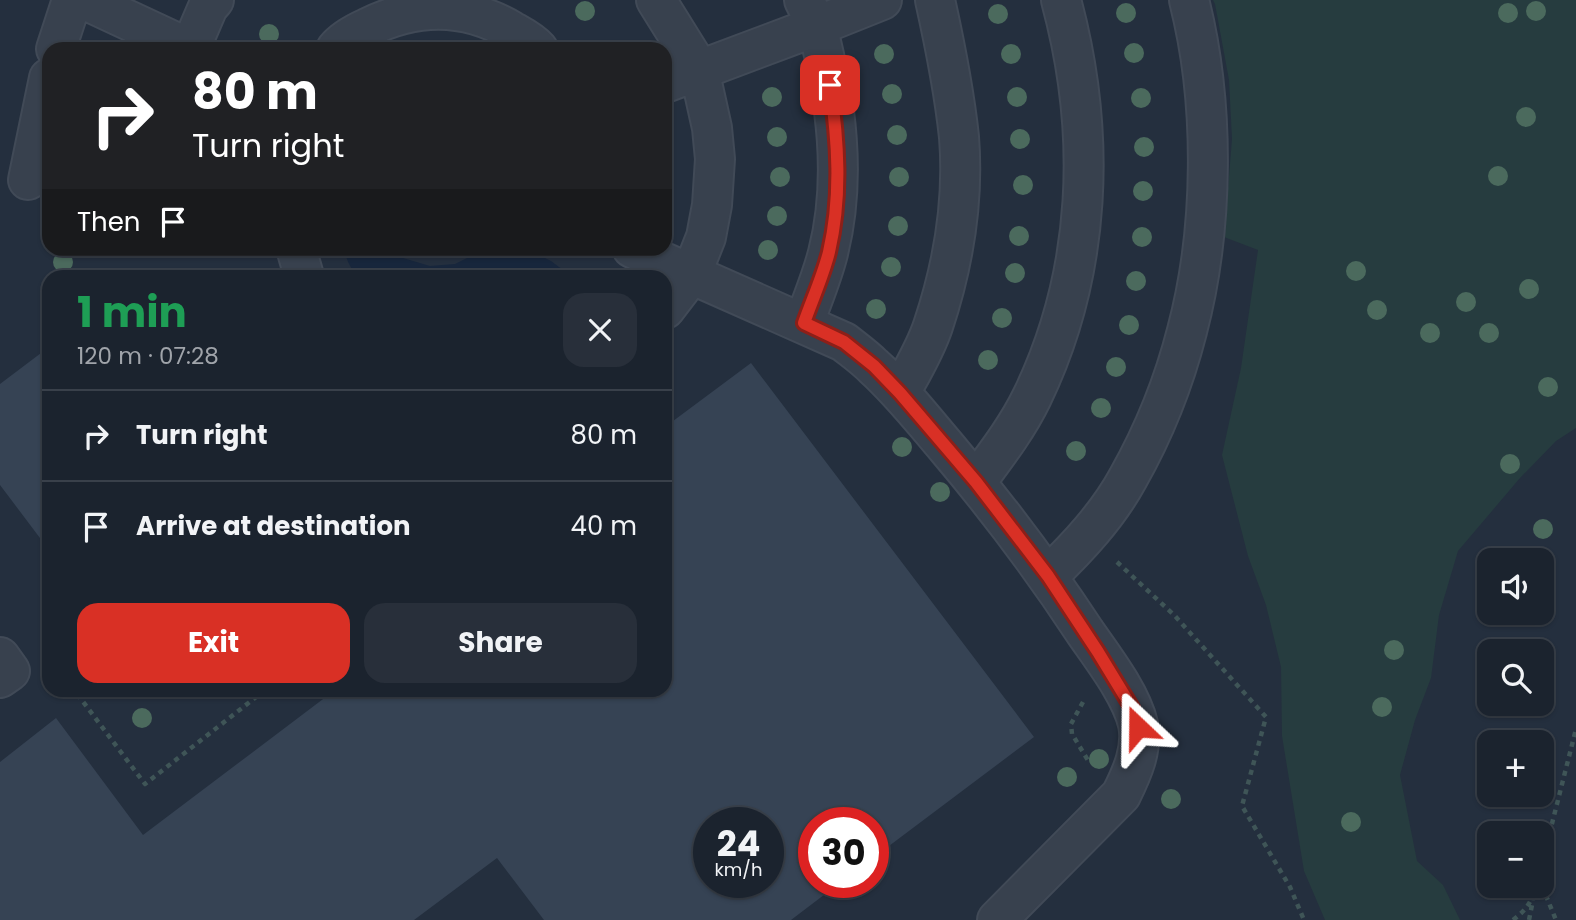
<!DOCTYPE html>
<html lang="en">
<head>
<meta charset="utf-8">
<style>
  body { margin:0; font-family:Poppins,sans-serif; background:#282f3a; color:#f1f3f6; height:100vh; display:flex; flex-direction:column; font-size:26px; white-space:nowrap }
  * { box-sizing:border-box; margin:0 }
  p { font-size:23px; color:#a0a4aa }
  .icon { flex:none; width:38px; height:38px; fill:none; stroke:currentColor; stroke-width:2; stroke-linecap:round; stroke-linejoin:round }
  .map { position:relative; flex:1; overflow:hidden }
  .drawer { position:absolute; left:42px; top:270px; width:630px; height:427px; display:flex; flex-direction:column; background:#1b232e; border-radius:21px; box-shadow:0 2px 5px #0004,0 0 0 2px #39404a }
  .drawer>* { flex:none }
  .hud { position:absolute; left:42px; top:42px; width:630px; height:214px; border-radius:21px; box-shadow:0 2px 5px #0004,0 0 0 2px #39404a; background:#202124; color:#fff; overflow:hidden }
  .buttons { position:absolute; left:1477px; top:548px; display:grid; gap:14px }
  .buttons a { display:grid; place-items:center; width:77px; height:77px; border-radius:14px; background:#1b232e; box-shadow:0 2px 5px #0004,0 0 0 2px #39404a; font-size:35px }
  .speed { position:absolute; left:693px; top:807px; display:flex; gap:14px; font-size:35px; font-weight:700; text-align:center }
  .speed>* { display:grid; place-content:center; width:91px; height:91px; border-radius:50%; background:#1b232e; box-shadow:0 2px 5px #0004,0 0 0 2px #39404a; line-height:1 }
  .speed small { font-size:18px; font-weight:400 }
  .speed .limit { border:10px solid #d22; background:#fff; color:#111 }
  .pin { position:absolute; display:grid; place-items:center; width:60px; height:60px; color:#fff; margin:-30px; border-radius:14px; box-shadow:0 4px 10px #0006 }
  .me { position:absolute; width:77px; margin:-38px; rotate:337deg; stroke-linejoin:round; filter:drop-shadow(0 0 5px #0008) }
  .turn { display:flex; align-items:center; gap:24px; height:147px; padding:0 35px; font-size:32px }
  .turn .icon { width:91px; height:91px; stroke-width:2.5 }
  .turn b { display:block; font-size:49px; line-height:60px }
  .then { display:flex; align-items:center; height:66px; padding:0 35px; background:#0003; gap:14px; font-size:26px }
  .round { display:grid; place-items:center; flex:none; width:74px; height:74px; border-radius:21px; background:#282f3a }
  .headline { display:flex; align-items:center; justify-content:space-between; height:119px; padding:0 35px }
  h1 { font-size:42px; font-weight:700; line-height:52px; color:#1e9e55 }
  .cta { display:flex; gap:14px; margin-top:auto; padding:14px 35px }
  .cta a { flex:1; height:80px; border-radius:21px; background:#d93025; color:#fff; font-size:28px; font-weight:700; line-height:80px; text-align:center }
  .cta a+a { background:#282f3a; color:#f1f3f6 }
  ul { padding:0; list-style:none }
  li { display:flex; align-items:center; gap:21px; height:91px; padding:0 35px; border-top:2px solid #39404a }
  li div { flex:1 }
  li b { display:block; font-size:26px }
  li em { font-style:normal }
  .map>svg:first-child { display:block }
  .green { fill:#263c3f }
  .water { fill:#17263c }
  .building { fill:#364354; fill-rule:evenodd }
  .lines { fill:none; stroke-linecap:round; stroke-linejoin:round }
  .minor-casing { stroke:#414a57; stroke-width:42 }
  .path { stroke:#3f5557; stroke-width:4.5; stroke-dasharray:5 5; stroke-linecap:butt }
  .minor { stroke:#38414e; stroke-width:38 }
  .tree { fill:#4b6a5d }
  .route-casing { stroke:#8d1f18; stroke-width:18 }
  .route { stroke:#d93025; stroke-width:12 }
</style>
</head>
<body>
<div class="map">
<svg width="1576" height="920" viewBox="0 0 1576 920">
  <rect width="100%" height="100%" fill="#242f3e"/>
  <!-- green -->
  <path class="green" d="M1213,0H1576V428L1556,441L1520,478L1458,551L1439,615L1431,678L1415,720L1400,775L1417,861L1443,885L1460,920H1325L1304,871L1282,736L1281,667L1266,605L1248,556L1222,455L1241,368L1258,250L1224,237L1232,139L1229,80L1215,4Z"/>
  <!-- water -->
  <path class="water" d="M345,249H387L403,258L430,266L455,264L475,254L501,249L529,250L551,261L571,276H357C351,269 345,258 345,249Z"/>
  <!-- building -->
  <path class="building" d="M49,347V550L0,485V384Z
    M751,363L1034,737L873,858V822H814V882H841L791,920H544L497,858L414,920H0V762L56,718L143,835L335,690H665V427ZM709,822H768V882H709Z"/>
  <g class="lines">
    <defs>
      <path id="minor" d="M85,0L190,49
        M656,0L699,69L712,128L715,159L712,205L706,237L691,275L665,309
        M804,0L817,26L882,0
        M56,49L72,0
        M190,49L208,7L214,0
        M336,49C344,39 356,33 367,28C415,4 465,3 512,31C521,36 531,41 538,49
        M665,83L817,26C836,99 847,178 828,253C822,277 812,300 804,323
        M28,180L49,78
        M296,248L304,276
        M632,248L844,342C854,350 864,357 873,366C901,391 924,421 948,449C997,507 1043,568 1085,632C1103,658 1131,694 1138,724C1143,749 1132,773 1121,795L997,920
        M900,393C912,371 925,350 933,326C953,266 964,200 959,137C954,90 945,45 935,0
        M976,482C996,455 1017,428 1032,397C1092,273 1097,133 1061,0
        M1048,576C1078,547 1108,515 1128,478C1154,432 1174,382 1187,331C1214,229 1215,102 1189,0
        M0,657L10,671L0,678"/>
    </defs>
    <!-- minor casing -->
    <use href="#minor" class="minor-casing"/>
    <!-- path -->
    <path class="path" d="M1117,562L1174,615L1266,717L1242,806L1290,887L1304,920
      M69,690L75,691L145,784L265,690
      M1083,702L1071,724L1072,734L1089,762
      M1542,863L1576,729
      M1542,886L1556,920
      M1513,920C1526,910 1532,902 1536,886
      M1529,920L1533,900"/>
    <!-- minor -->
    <use href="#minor" class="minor"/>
  </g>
  <!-- trees -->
  <g class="tree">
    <circle cx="585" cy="11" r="10"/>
    <circle cx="1536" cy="11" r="10"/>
    <circle cx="1126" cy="13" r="10"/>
    <circle cx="1508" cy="13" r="10"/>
    <circle cx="998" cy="14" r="10"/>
    <circle cx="269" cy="34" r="10"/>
    <circle cx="1134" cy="53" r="10"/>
    <circle cx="884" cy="54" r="10"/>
    <circle cx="1011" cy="54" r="10"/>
    <circle cx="892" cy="94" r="10"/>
    <circle cx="772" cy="97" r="10"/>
    <circle cx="1017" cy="97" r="10"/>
    <circle cx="1141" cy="98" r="10"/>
    <circle cx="1526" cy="117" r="10"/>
    <circle cx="897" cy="135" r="10"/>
    <circle cx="777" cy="137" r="10"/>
    <circle cx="1020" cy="139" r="10"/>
    <circle cx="1144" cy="147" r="10"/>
    <circle cx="1498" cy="176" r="10"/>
    <circle cx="780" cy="177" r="10"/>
    <circle cx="899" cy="177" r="10"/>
    <circle cx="1023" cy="185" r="10"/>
    <circle cx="1143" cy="191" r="10"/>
    <circle cx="777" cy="216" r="10"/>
    <circle cx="898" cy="226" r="10"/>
    <circle cx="1019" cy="236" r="10"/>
    <circle cx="1142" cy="237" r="10"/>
    <circle cx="768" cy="250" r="10"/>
    <circle cx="63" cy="262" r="10"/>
    <circle cx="891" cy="267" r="10"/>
    <circle cx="1356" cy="271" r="10"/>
    <circle cx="1015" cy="273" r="10"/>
    <circle cx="1136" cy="281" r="10"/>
    <circle cx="1529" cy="289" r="10"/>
    <circle cx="1466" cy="302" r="10"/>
    <circle cx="876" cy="309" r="10"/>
    <circle cx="1377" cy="310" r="10"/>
    <circle cx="1002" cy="318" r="10"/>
    <circle cx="1129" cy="325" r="10"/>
    <circle cx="1430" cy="333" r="10"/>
    <circle cx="1489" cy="333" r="10"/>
    <circle cx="988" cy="360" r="10"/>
    <circle cx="1116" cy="367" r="10"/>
    <circle cx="1548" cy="387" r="10"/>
    <circle cx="1101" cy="408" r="10"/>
    <circle cx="902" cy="447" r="10"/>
    <circle cx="1076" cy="451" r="10"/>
    <circle cx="1510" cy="464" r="10"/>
    <circle cx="940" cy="492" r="10"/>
    <circle cx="1543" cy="529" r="10"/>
    <circle cx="1394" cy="650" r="10"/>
    <circle cx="1382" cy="707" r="10"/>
    <circle cx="142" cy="718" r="10"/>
    <circle cx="1099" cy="759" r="10"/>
    <circle cx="1067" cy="777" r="10"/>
    <circle cx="1171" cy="799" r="10"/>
    <circle cx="1351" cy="822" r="10"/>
  </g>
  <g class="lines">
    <defs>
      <path id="route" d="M830,85C838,140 842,196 829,252C823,276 812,300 804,323L844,342L874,366L900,393L976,482L1048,576L1098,652L1132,708L1138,727"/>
    </defs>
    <!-- route casing -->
    <use href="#route" class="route-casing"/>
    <!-- route -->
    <use href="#route" class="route"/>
  </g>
</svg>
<div class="buttons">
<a><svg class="icon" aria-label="sound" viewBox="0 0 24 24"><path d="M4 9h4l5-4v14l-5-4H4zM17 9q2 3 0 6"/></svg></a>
<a><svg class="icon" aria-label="search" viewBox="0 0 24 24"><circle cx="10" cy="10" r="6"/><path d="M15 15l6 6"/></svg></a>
<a>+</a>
<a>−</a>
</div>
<div class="speed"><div>24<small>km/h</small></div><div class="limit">30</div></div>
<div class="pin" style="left:830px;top:85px;background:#d93025"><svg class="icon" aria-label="arrive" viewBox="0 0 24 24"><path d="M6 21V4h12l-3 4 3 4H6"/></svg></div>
<svg class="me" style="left:1138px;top:727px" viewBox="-20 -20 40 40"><path d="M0-17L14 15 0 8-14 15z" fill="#d93025" stroke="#fff" stroke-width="4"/></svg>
<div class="hud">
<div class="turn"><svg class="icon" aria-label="right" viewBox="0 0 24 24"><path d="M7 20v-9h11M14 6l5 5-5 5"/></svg><div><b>80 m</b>Turn right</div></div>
<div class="then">Then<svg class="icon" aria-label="arrive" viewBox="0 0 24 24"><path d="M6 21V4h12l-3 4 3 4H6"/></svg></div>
</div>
<section class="drawer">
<div class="headline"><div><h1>1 min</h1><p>120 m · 07:28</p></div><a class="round"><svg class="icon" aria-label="close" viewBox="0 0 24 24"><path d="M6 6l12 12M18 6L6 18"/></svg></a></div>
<ul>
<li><svg class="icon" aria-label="right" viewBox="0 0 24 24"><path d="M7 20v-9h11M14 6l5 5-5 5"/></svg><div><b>Turn right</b></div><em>80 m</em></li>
<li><svg class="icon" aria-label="arrive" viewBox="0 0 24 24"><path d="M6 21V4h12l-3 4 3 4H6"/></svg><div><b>Arrive at destination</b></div><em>40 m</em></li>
</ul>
<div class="cta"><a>Exit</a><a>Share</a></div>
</section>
</div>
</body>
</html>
